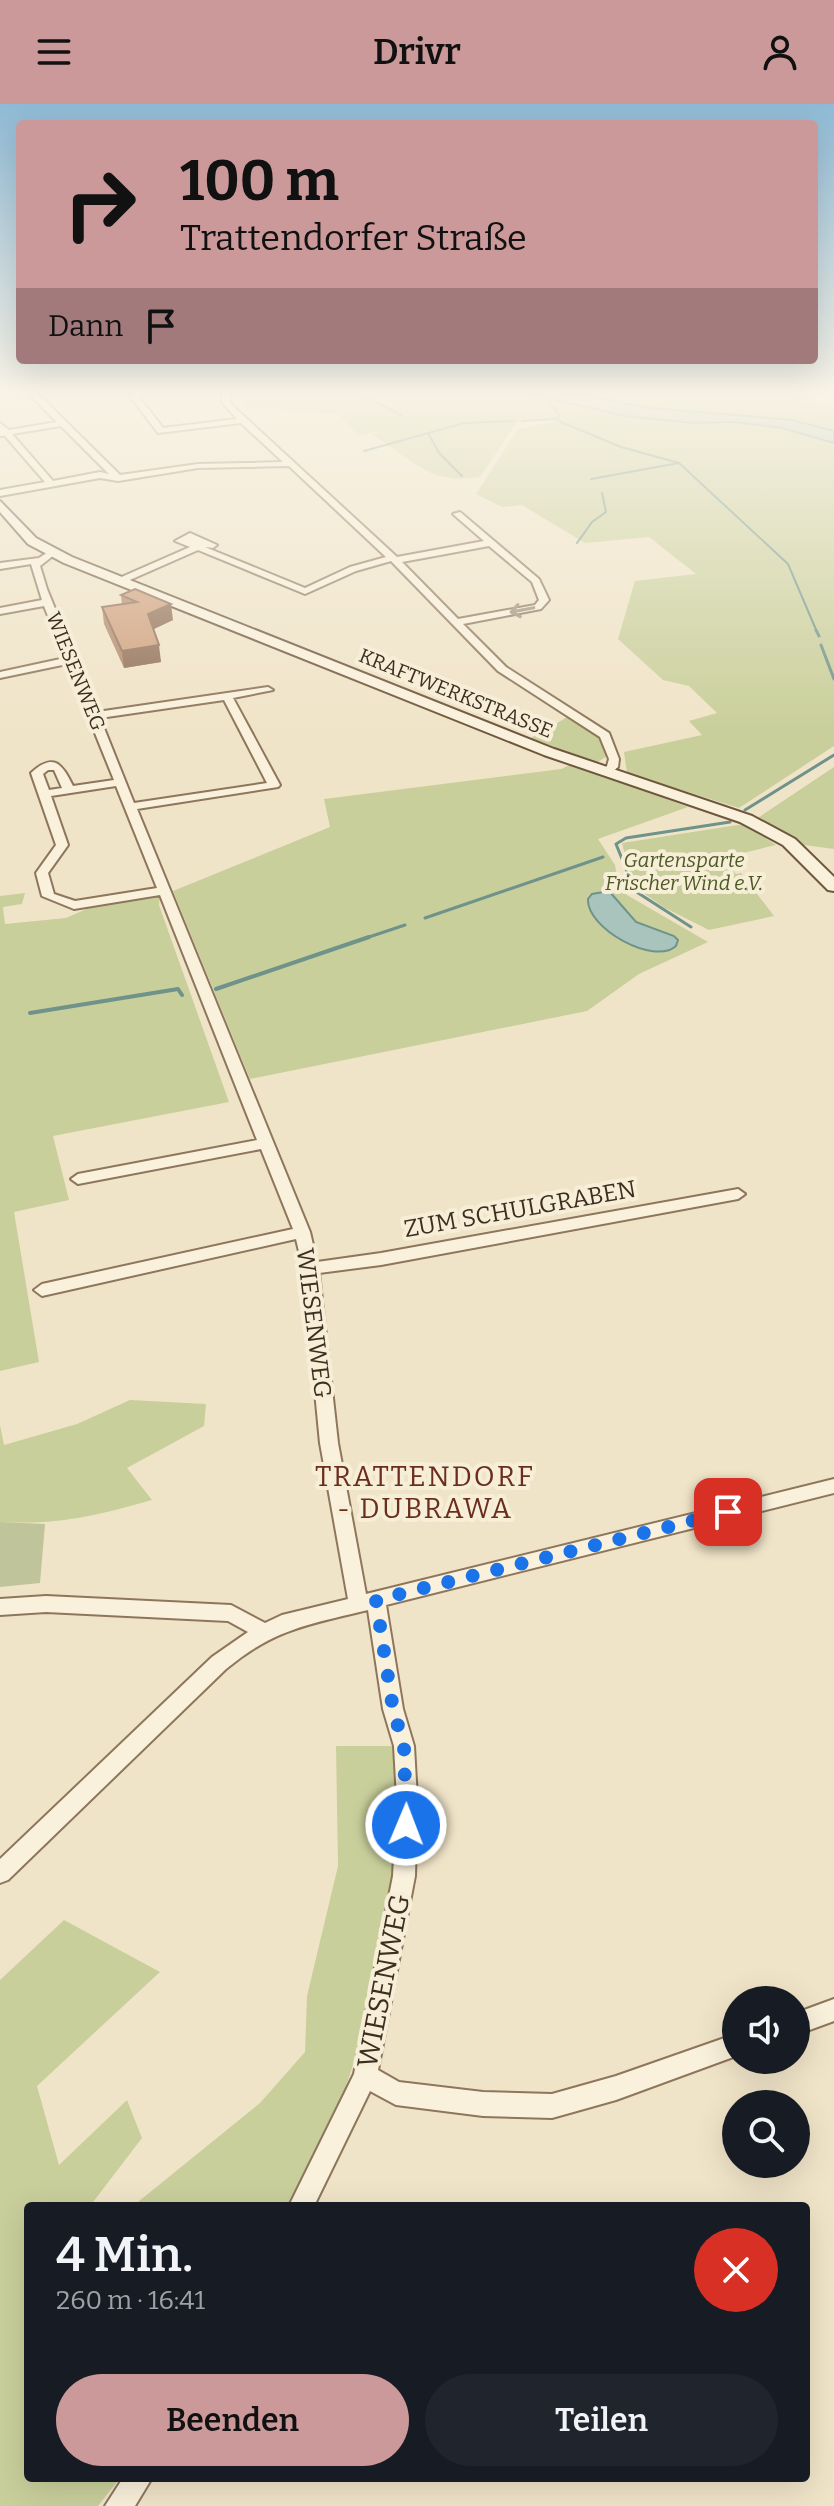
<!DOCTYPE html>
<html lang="de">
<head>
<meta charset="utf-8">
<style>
  body { margin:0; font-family:Bitter,serif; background:#20242c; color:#f1f3f6; height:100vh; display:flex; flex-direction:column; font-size:30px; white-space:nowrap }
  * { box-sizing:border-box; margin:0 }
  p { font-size:26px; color:#9ea1a6 }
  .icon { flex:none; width:44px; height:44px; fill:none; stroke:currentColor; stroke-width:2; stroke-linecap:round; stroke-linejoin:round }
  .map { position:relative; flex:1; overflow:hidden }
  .details { position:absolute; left:24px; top:2098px; width:786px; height:280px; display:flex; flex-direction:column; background:#171b24; border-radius:8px; box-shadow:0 8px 32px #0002 }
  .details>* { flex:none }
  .top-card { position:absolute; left:16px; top:16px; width:802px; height:244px; border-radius:8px; box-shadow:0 8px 32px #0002; background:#cc999b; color:#111; overflow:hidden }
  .fabs { position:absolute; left:722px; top:1882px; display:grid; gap:16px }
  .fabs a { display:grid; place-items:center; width:88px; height:88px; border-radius:50%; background:#171b24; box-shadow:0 8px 32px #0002; font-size:40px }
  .pin { position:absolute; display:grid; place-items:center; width:68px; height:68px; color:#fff; margin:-34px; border-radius:16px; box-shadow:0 4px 12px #0006 }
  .me { position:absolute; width:88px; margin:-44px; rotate:1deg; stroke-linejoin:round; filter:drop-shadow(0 0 6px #0008) }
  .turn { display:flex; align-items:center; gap:28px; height:168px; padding:0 32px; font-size:36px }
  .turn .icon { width:104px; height:104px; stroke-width:2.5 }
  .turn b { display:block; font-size:56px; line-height:68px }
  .then { display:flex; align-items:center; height:76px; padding:0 32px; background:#0003; gap:16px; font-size:30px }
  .round { display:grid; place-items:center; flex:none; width:84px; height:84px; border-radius:42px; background:#20242c }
  .summary { display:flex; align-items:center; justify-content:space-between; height:136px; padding:0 32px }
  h1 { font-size:48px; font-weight:600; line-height:60px }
  .cta { display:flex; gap:16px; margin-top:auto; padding:16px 32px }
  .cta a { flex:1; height:92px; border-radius:48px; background:#cc999b; color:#111; font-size:32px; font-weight:600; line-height:92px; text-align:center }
  .cta a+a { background:#20242c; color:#f1f3f6 }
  header { display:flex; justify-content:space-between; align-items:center; height:104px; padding:0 32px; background:#cc999b; color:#111; font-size:36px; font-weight:600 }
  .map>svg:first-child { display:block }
  .green { fill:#c9cf9b }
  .cemetery { fill:#bfc49a }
  .water { fill:#a9c4bc; stroke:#6f938a; stroke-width:2 }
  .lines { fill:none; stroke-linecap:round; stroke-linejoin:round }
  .stream-far2 { stroke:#6f938a; stroke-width:2 }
  .stream-far1 { stroke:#6f938a; stroke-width:3 }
  .stream { stroke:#6f938a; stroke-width:4 }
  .street-casing { stroke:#8d765c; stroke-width:4 }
  .secondary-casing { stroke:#6f573f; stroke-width:4 }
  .street { fill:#faf1dc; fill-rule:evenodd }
  .secondary { fill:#faf1dc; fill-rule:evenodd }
  .wall { fill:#b2896c }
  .shaded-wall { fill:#916f58 }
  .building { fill:#cf9f7d; stroke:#916f58; stroke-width:2 }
  .oneway { stroke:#9c907e }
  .route { stroke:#1a73e8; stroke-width:14; stroke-dasharray:0 25.2 }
  .labels { text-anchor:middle; stroke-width:8; stroke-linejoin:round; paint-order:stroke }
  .far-street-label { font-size:20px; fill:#3d2e20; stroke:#f7eed8 }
  .far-park-label { font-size:20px; font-style:italic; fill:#4d5a26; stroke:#f7eed8 }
  .street-label { font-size:24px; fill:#3d2e20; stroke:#f7eed8 }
  .quarter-label { font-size:28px; letter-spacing:2px; fill:#6b2e1e; stroke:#f7eed8 }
  .near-street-label { font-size:28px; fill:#3d2e20; stroke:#f7eed8 }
</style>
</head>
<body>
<header><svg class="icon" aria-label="menu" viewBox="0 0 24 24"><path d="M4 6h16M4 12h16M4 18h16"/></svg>Drivr<svg class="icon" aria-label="person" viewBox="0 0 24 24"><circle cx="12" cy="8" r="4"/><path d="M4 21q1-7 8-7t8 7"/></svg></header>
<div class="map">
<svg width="834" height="2402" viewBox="0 0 834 2402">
  <rect width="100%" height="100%" fill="#f0e4c8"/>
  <!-- green -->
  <path class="green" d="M241,288H522L624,312L693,319L734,318L782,324L834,339V642L739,704L627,669L624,648L702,631L689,617L717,609L689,582L663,576L618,535L635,477L696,470L649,433L585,439L522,401L502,403L476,390L518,325L553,318L554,315L516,319L480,373C425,382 413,353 372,331L381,327L359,332L339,311L243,302Z
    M570,288H764L834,302V327L792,316L651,304Z
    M569,612L602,632L610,650L595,660L531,634Z
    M572,660L688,703L598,735L615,761L618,777L627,791L708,838L639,870L587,907L250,975L173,787L330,723L324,695L561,665Z
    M834,663V745L804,741L756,715Z
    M744,720L776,741L722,754L736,770L741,769L774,812L709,826L665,804L639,786L631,776L622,739Z
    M25,789L22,800L3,803L5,820L66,814L91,803L160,792L159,801L229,998L53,1032L69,1096L14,1108L39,1258L0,1267V792Z
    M130,1296L206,1300L204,1322L127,1364L152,1396C95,1412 59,1421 0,1418V1321L4,1341L77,1320Z
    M336,1642H396C406,1757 377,1900 337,2008C325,2040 307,2071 292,2102H133L260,1999L305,1948L307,1892L338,1762Z
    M64,1816L160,1868L37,1982L59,2061L127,1996L142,2034L90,2102H28V2374H120L98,2402H0V1876Z"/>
  <!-- cemetery -->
  <path class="cemetery" d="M0,1418L45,1420L40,1479L0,1483Z"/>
  <!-- water -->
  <path class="water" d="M522,288H570L651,304L792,316L834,327V339L782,324L734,318L693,319L624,312Z
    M609,787L636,818L674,832L678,836L676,842C654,862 586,824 588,795L592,790Z"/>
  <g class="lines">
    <!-- stream-far2 -->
    <path class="stream-far2" d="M357,288L402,312
      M545,293L557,308
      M559,311L557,315L561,318L621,343L679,359L788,460L817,528
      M522,317L557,315
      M428,329L439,349L462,372
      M364,347L464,319L514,317
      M591,375L679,359
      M577,439L592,418L606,408L602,389"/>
    <!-- stream-far1 -->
    <path class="stream-far1" d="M816,526L819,532
      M821,541L834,575
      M745,706L834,651
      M425,814L603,753
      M691,823L635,787L616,740L626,734L730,718
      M363,835L405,821"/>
    <!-- stream -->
    <path class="stream" d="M216,885L369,833
      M30,909L178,885L182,891"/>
    <defs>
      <path id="street" d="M27,288H36L120,371L198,360L283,358L241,319L158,329L130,292L137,288H149L139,293L163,324L237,315L222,298V288H230V298L234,303L397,453L484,437L453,410L460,408L539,475L549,496L541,505L463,520L506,563L609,629L619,655L618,663L610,670H602L600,668L607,662L609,655L600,633L498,567L391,457L356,467L305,490L198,446L123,479H117V475L190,443L175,437L190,429L217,441L213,444L205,443L305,484L350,463L386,453L289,362L198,364L118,377L100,374L0,392V386L45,378L5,332H0V319L9,326L57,318ZM61,322L109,370L100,368L53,377L12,330ZM489,442L532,478L539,496L535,501L458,515L402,458Z
        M51,446L54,447V451L40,462L47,485L97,608L268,583L273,586L233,594L280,681L278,683L137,705L310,1128L317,1158L381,1149L738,1085L745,1090L738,1095L381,1161L319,1169L338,1339L366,1490L834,1375V1389L386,1501L403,1605L414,1642L417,1695L415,1772L378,1966L399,1978L483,1988L552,1990L616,1972L736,1930V1952L616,1996L552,2014L483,2012L396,2001L370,1987L314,2102H289L354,1970L393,1772L397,1695L394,1642L383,1605L368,1506C310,1520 274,1525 226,1565L8,1776L0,1779V1755L212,1553L248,1528L228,1517L46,1508L0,1511V1495L46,1492L231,1501L265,1519L282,1511L348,1495L320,1339L303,1164L296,1135L42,1192L34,1186L42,1180L293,1125L261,1045L78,1080L71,1075L78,1070L257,1036L160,791L74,805L42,792L36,769L56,741L31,669C54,648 62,660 73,682L114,676L67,560L0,574V568L65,554L44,502L0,510V504L42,496L31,460L0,465V459L39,454ZM224,596L267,679L134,699L100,614ZM48,666H54L62,684L49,686L43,670ZM116,682L157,784L75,797L54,790L48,769L68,741L51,692Z
        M834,1895V1917L796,1931V1909Z
        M123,2374H152L135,2402H105Z"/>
      <path id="secondary" d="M0,397L36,434L72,453L554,645L752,712L795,735L834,773V787L828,786L783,741L740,718L544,651L64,459L28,440L0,408Z"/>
    </defs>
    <!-- street casing -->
    <use href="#street" class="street-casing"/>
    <!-- secondary casing -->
    <use href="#secondary" class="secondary-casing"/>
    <!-- street -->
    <use href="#street" class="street"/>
    <!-- secondary -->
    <use href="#secondary" class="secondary"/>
  </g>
  <!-- wall -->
  <path class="wall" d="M135,485L173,516L153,525L161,558L124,564L104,520L102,503L122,501L121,491Z"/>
  <!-- shaded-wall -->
  <path class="shaded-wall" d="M171,500L173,516L150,527L148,510Z
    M159,541L161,558L124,564L122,547Z"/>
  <!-- building -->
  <path class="building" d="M135,485L171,500L148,510L159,541L122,547L102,503L137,498L121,491Z"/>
  <!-- one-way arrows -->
  <defs><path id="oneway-shaft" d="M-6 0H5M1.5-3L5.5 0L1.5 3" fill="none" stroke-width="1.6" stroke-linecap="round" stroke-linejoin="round" transform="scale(2)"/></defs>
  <use class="oneway" href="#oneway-shaft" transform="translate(522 506) rotate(169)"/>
  <!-- sky -->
  <linearGradient id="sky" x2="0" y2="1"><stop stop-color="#8fbad6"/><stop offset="0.46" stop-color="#f8f3e6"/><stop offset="1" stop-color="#f8f3e6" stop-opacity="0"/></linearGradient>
  <rect width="834" height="625" fill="url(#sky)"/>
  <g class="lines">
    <!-- route -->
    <path class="route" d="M406,1721L404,1642L393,1605L376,1496L728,1408"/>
  </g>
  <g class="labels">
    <!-- far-street labels -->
    <g class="far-street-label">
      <text transform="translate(76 567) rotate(68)" y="7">WIESENWEG</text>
      <text transform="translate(456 589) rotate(22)" y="7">KRAFTWERKSTRASSE</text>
    </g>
    <!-- far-park labels -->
    <g class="far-park-label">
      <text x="684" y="763">Gartensparte<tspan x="684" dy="23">Frischer Wind e.V.</tspan></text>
    </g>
    <!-- street labels -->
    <g class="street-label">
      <text transform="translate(520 1105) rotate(-10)" y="8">ZUM SCHULGRABEN</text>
      <text transform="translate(314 1219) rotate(83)" y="8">WIESENWEG</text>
    </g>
    <!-- quarter labels -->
    <g class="quarter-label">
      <text x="425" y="1382">TRATTENDORF<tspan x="425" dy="32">- DUBRAWA</tspan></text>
    </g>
    <!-- near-street labels -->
    <g class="near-street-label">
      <text transform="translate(383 1877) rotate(-79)" y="10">WIESENWEG</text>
    </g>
  </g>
</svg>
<div class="fabs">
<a><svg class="icon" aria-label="sound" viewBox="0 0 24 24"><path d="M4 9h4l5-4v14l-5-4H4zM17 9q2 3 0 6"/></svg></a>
<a><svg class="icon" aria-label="search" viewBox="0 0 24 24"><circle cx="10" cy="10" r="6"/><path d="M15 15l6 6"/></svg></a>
</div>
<div class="pin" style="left:728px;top:1408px;background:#d93025"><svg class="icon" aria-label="arrive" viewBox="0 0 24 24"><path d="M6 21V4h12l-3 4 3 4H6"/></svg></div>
<svg class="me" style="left:406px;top:1721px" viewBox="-20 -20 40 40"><circle r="17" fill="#1a73e8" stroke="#fff" stroke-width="3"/><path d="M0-11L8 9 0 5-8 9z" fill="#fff"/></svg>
<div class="top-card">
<div class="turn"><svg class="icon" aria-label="right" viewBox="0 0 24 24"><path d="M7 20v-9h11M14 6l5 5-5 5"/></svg><div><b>100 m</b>Trattendorfer Straße</div></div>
<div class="then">Dann<svg class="icon" aria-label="arrive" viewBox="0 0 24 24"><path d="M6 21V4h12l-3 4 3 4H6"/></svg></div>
</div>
<section class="details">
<div class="summary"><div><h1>4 Min.</h1><p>260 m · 16:41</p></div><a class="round" style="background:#d93025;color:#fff"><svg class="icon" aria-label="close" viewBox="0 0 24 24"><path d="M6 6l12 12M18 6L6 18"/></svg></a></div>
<div class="cta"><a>Beenden</a><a>Teilen</a></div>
</section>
</div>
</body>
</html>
